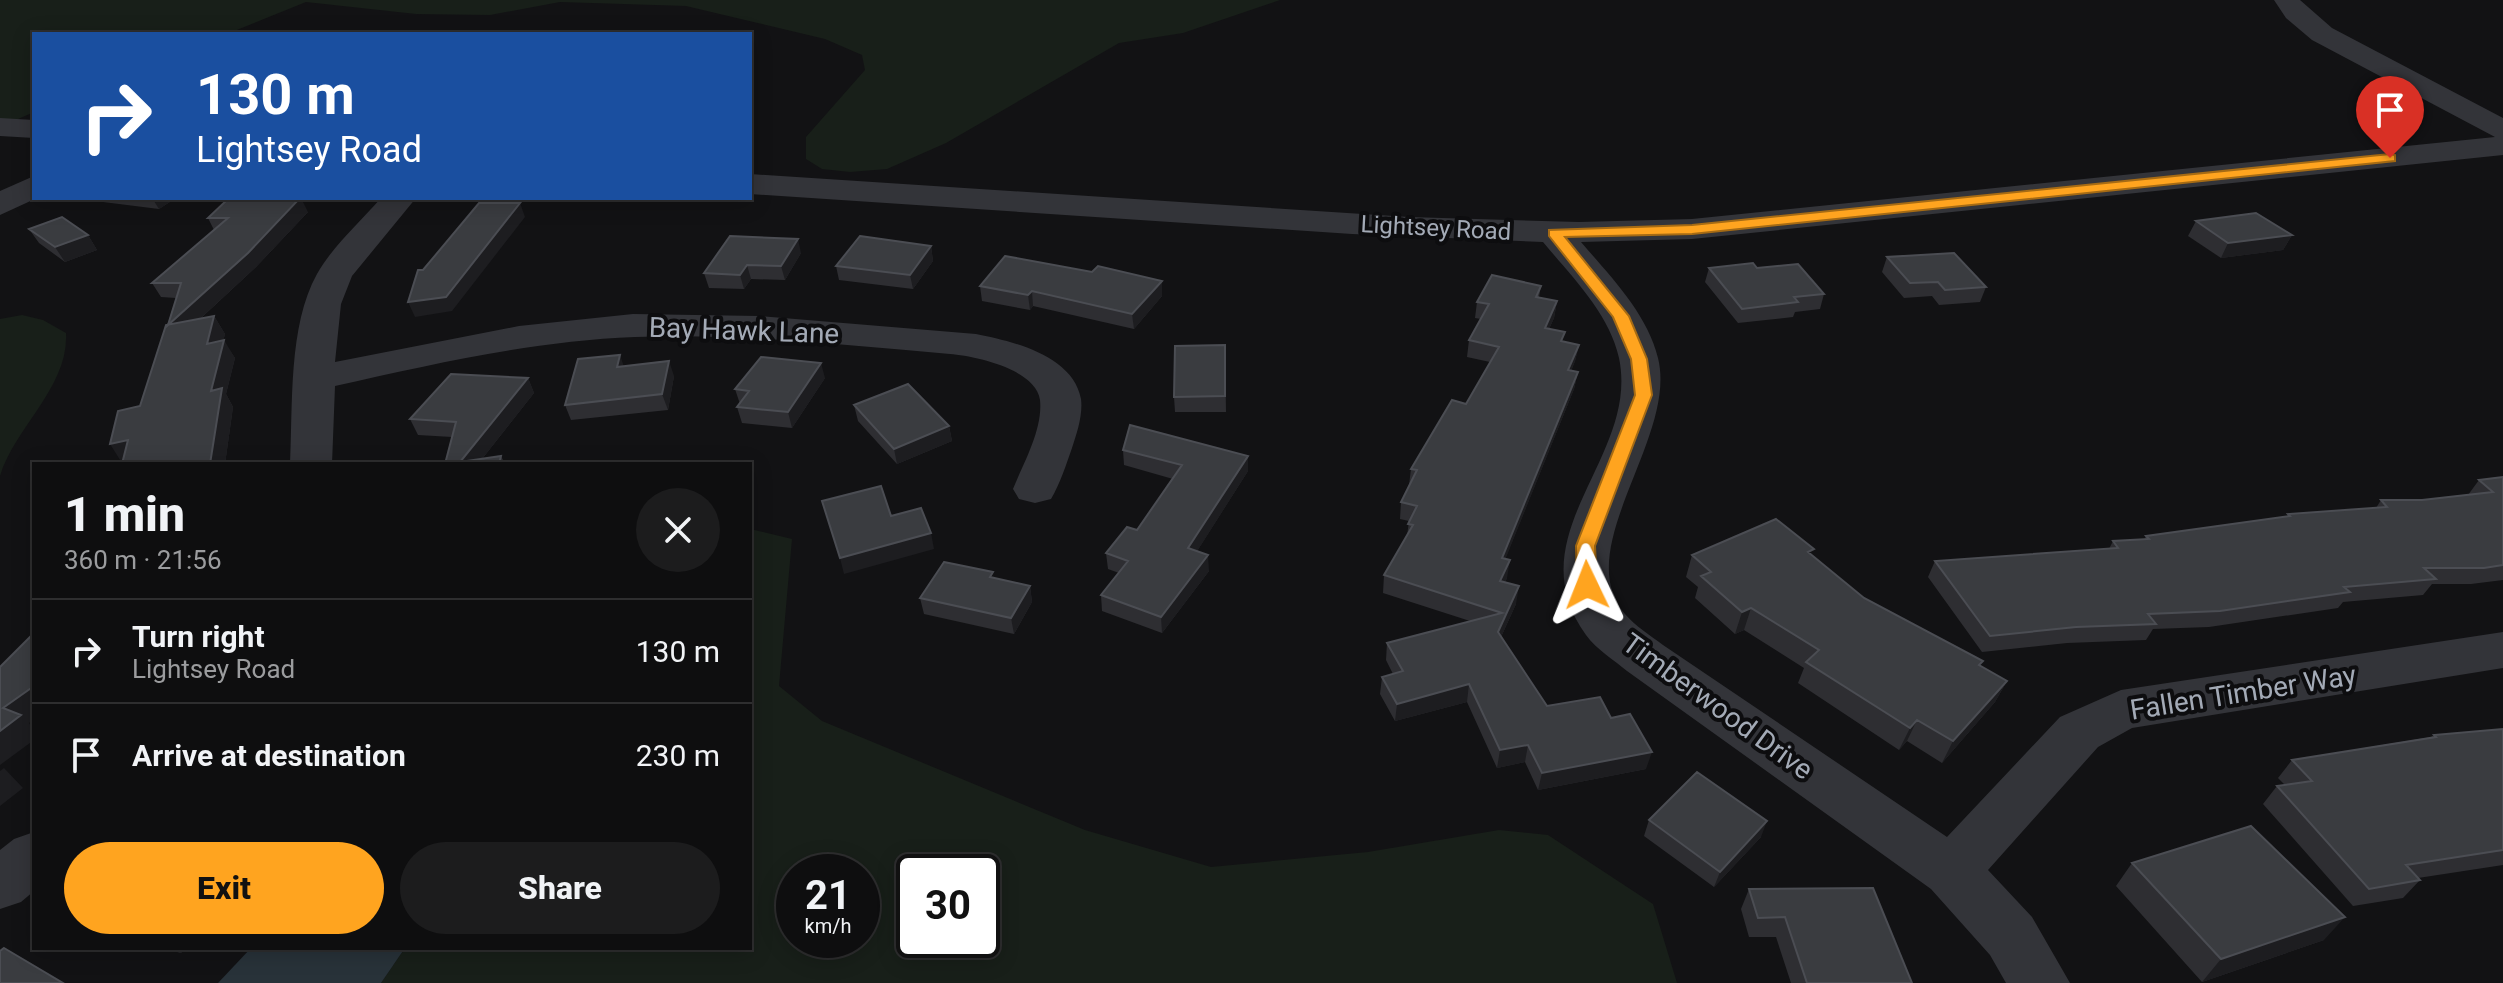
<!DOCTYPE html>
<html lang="en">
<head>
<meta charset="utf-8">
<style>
  body { margin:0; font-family:Roboto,sans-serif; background:#1c1c1d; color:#f1f3f6; height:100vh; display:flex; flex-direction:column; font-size:30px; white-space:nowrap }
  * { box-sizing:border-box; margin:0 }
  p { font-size:26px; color:#9b9c9e }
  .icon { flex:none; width:44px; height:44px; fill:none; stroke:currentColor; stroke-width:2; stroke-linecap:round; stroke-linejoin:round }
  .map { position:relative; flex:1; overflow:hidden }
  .details { position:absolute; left:32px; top:462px; width:720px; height:488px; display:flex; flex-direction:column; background:#0e0e0f; border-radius:0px; box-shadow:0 4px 20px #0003,0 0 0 2px #2e2e2f }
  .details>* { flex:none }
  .top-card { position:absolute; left:32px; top:32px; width:720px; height:168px; border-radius:0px; box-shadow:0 4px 20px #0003,0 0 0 2px #2e2e2f; background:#1a4fa0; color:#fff; overflow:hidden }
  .speed { position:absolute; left:776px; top:854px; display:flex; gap:16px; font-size:40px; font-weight:700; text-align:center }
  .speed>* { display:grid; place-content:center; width:104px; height:104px; border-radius:50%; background:#0e0e0f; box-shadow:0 4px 20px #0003,0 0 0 2px #2e2e2f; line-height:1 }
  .speed small { font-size:20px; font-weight:400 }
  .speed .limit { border:4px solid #111; border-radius:12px; background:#fff; color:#111 }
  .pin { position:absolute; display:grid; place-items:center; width:68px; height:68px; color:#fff; margin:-82px -34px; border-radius:50% 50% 50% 0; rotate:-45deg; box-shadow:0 0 8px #0007 }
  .pin .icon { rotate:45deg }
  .me { position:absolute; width:88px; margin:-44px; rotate:358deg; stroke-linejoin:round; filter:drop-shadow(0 0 6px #0008) }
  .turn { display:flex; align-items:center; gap:28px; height:168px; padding:0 32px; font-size:36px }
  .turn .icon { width:104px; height:104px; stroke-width:2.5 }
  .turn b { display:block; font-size:56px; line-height:68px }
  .round { display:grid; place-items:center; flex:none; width:84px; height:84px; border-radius:42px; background:#1c1c1d }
  .head { display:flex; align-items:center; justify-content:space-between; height:136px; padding:0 32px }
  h1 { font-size:48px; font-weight:800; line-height:60px }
  .action { display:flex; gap:16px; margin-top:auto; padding:16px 32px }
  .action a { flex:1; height:92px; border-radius:48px; background:#ffa41f; color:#111; font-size:32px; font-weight:800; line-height:92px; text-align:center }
  .action a+a { background:#1c1c1d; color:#f1f3f6 }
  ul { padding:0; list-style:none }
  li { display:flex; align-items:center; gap:24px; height:104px; padding:0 32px; border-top:2px solid #2e2e2f }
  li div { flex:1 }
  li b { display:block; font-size:30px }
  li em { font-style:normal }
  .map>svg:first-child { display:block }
  .green { fill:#181f19; fill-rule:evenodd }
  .water { fill:#283239 }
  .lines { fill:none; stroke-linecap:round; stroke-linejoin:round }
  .minor { fill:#333439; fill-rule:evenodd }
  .wall { fill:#2e2e32 }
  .shaded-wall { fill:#1d1d20 }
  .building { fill:#3a3c40; stroke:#4b4d53; stroke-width:2 }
  .route { fill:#ffa41f; stroke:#a66b14; stroke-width:2 }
  .labels { text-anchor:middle; stroke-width:8; stroke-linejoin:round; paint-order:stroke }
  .far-street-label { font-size:24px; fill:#a3aab6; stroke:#0d0d0f }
  .street-label { font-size:28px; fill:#a3aab6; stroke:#0d0d0f }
</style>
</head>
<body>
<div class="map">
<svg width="2503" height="983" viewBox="0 0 2503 983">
  <rect width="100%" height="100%" fill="#121214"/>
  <!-- green -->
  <path class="green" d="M0,0H1280L1183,33L1119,43L946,143L887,169L850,172L822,169L806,159V137L865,70L862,55L825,39L686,6L560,2L490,15L416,14L306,2L227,34H34V112L0,127Z
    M22,315L43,320L66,333C69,387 15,427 0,476V319Z
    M750,529L792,539L779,686L822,721L1085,830L1211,867L1368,852L1499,830L1548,835L1653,904L1677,983H381L405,948H750ZM794,872H862V940H794ZM914,872H982V940H914Z"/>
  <!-- water -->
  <path class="water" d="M251,948H405L381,983H218Z"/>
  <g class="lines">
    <!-- minor -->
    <path class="minor" d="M2274,0H2300L2332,28L2503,118V155L1692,239L1581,242C1610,276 1647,313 1658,358C1678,438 1569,549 1625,614C1635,626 1650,635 1663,645L1947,837L2060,717L2121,690L2503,632V668L2132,728L2098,747L1988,870L2032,917L2070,983H2006L1990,955L1931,889L1627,671C1614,660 1597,650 1586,635C1514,534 1640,458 1619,358C1609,313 1572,277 1543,242L1352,234L750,194V174L1409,217L1579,222L1692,219L2495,137L2312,40L2286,18Z
      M0,118L34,120V138L0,136Z
      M34,176V198H37L0,215V191Z
      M381,198H416L352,276L341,304L335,362L519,326L633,314L759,316L976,334C1011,341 1073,355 1081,399C1083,415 1077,433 1072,448C1066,465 1060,484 1051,499L1035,503L1019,499L1013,489C1024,462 1043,429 1040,400C1036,369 975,356 950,354C845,345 740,333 635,337C533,341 433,364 335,386L332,464H290C293,405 288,326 317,274C332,247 360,222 381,198Z
      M34,832V891L21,902L0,909V850L14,839Z"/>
  </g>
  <!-- wall -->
  <path class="wall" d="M101,198H176L159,209L103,202Z
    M308,212L256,267L200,319L214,316L225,334L223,341L235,358L226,394L233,407L225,464H122L176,298L161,297L152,283L214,230L208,218Z
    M2196,221L2292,235L2283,250L2221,258L2188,236Z
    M29,229L88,235L97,250L65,262L39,243Z
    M931,246L933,261L913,289L839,280L836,266Z
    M801,253L785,280L751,279L744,289L709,288L704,273Z
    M1887,257L1986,287L1980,302L1939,305L1932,296L1904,298L1882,272Z
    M1709,268H1757L1824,294L1820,309L1795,312L1793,317L1738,323L1705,282Z
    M1092,272L1162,281V296L1134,329L1033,306L1030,310L982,301L980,286Z
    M1541,286L1539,297L1557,301L1554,318L1549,329L1563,341L1579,345L1575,361L1571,371L1578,372L1574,389L1505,559L1507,578L1505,582L1516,604L1501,637L1547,706L1611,718L1646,769L1538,790L1525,762L1497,768L1467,702L1395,721L1380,694L1382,677L1393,674L1386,660L1387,643L1470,621L1383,593L1384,575L1407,536L1409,521L1400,519L1401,502L1409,485L1411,469L1466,404L1490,362L1467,357L1469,340L1481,319L1475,318L1477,302Z
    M1225,345L1226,412H1175L1174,397Z
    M624,366L674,376L668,410L571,420L565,405Z
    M528,378L534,393L482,459L501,456L505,464H445L452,437L418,435L410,419Z
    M825,378L792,428L742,423L737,407L740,404L735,389Z
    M854,405L949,426L952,441L897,464L858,421Z
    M1123,450L1248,471L1197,551L1209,571L1162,633L1102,611L1101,595L1119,573L1108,569L1106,553L1137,530L1173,479L1124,465Z
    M2503,477V580L2471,584H2432L2423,595L2343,602L2338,608L2209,627L2153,629L2146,640L2067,643L1982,652L1928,577L1935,561L2109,549L2113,541L2144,540L2146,536L2286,517L2288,514L2376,508L2381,500H2422L2468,495L2479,480Z
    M1692,555L1812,556L1864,598L2007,681L1995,702L1942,763L1907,741L1899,750L1798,683L1804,668L1744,630L1735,634L1695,598L1698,587L1686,577Z
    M994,578L1030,586L1032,602L1014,634L924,614L920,598Z
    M2503,729V865L2418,878L2420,880L2403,898L2353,906L2263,804L2277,786L2285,785L2278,778L2292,760L2431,737L2434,735Z
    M1649,820L1761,837L1714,887L1644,836Z
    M2132,863L2324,940L2202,982L2116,886Z
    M1749,889L1912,983H1791L1776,937H1749L1741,909Z
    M161,948H186L181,953Z"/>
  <!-- shaded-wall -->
  <path class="shaded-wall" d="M152,198H176L159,209Z
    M301,198L308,212L256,267L177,340L168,325Z
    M520,203L525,217L452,311L415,317L408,302Z
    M88,235L97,250L65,262L55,247Z
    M2292,235L2283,250L2221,258L2228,243Z
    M798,239L801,253L785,280L781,266Z
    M931,246L933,261L913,289L910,275Z
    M747,265L751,279L744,289L740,275Z
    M1162,281V296L1134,329L1132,314Z
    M1032,291L1033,306L1030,310L1028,295Z
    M1557,301L1554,318L1542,344L1545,328Z
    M214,316L225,334L218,361L207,344Z
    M224,340L235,358L226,394L233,407L225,464H210L211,391Z
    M1579,345L1575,361L1565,386L1568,370Z
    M620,355L625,370L617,367Z
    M669,361L674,376L668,410L662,394Z
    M821,363L825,378L792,428L788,412Z
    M1578,372L1574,389L1499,575L1502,558Z
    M528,378L534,393L478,464L460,462Z
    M949,426L952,441L897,464L894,449Z
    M128,440L122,463L110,444Z
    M1248,456V471L1189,564L1188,548Z
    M931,533L934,549L844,574L840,558Z
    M1208,555L1209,571L1162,633L1161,617Z
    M1510,560L1507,578L1498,598L1500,581Z
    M1030,586L1032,602L1014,634L1011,618Z
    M1519,586L1516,604L1495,650L1498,632Z
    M1751,608L1744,630L1735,634L1742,612Z
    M2007,681L1995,702L1942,763L1953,741Z
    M1469,684L1467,702L1395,721L1397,704Z
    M34,686V719L29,723L34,730V740L0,765V731L3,708Z
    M1917,720L1907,741L1899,750L1910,728Z
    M1528,745L1525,762L1497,768L1500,750Z
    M1652,752L1646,769L1538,790L1542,773Z
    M4,768L23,788L0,806V771Z
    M1767,821L1761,837L1714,887L1720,872Z
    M2345,917L2324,940L2202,982L2221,959Z
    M176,948H186L181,953Z"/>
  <!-- building -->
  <path class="building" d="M229,198H300L248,253L168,325L181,283H152L228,218H208Z
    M479,203H520L446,297L408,302L418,270H423Z
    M2256,213L2292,235L2228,243L2196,221Z
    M62,217L88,235L55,247L29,229Z
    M730,236L798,239L781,266L747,265L740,275L704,273Z
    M860,236L931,246L910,275L836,266Z
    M1954,253L1986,287L1945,290L1938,282L1910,283L1887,257Z
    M1005,256L1092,272L1098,266L1162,281L1132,314L1032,291L1028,295L980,286Z
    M1753,263L1757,268L1798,264L1824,294L1794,297L1798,302L1742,309L1709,268Z
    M1492,275L1541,286L1536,297L1557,301L1545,328L1565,332L1561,341L1579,345L1568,370L1578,372L1502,558L1510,560L1500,581L1519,586L1498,632L1547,706L1600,697L1611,718L1630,714L1652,752L1542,773L1528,745L1500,750L1469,684L1397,704L1382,677L1403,671L1387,643L1502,613L1384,575L1413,525L1408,524L1417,506L1401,502L1417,470L1411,469L1452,400L1466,404L1499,347L1469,340L1489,304L1477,302Z
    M214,316L207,344L224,340L211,391L222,388L210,464H122L128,440L110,444L118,411L140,406L166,325Z
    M1225,345V396L1174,397L1175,346Z
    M620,355L617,367L669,361L662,394L565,405L578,359Z
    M761,357L821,363L788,412L737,407L749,391L735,389Z
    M451,374L528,378L460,462L501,456L499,464H445L456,422L410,419Z
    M908,384L949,426L894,449L854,405Z
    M1130,425L1248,456L1188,548L1208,555L1161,617L1101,595L1128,561L1106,553L1127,527L1137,530L1182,465L1123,450Z
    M2503,477V565L2484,568H2424L2436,579L2344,587L2350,592L2220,611L2148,614L2156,624L2076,627L1990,636L1935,561L2118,548L2113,541L2149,539L2146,536L2290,516L2288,514L2387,507L2381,500H2422L2493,492L2479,480Z
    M881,486L891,516L921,508L931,533L840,558L822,501Z
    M1776,519L1814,549L1808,552L1864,598L1983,661L1979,665L2007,681L1953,741L1917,720L1910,728L1806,662L1819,650L1751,608L1742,612L1701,576L1711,572L1692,555Z
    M944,562L993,572L990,577L1030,586L1011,618L920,598Z
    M34,633V686L3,708L21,715L0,731V667Z
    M2503,729V850L2406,865L2420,880L2369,889L2277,786L2312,781L2292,760L2436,737L2434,735Z
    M1697,772L1767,821L1720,872L1649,820Z
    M2251,826L2345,917L2221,959L2132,863Z
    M1873,888L1912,983H1807L1785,917L1758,918L1749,889Z
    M4,948L63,983H0V951Z"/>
  <!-- route -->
  <path class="route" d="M2390,154L2395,155V161L1692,234L1565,237L1629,316L1647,359L1652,395L1595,546L1597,585L1587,592L1577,585L1576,546L1635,395L1631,359L1613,317L1549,236V230L1692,225Z"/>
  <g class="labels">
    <!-- far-street labels -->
    <g class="far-street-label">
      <text transform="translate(1436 228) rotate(3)" y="8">Lightsey Road</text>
    </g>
    <!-- street labels -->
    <g class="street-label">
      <text transform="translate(744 330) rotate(2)" y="10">Bay Hawk Lane</text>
      <text transform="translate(2243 692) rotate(-9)" y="10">Fallen Timber Way</text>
      <text transform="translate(1718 706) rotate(36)" y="10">Timberwood Drive</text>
    </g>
  </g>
</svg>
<div class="speed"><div>21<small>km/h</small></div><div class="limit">30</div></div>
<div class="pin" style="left:2390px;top:158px;background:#d93025"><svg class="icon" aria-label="arrive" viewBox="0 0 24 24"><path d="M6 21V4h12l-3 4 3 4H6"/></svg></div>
<svg class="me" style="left:1587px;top:585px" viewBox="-20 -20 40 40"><path d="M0-17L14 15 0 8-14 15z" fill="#ffa41f" stroke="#fff" stroke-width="4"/></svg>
<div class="top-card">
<div class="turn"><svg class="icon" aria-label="right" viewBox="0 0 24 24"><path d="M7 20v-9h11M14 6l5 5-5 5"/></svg><div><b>130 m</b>Lightsey Road</div></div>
</div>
<section class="details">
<div class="head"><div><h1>1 min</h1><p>360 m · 21:56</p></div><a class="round"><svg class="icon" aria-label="close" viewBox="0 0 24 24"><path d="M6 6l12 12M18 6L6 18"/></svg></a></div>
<ul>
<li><svg class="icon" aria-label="right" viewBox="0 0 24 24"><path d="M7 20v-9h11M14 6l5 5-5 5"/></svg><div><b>Turn right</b><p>Lightsey Road</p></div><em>130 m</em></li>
<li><svg class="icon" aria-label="arrive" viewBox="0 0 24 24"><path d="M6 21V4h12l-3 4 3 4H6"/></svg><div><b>Arrive at destination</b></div><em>230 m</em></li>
</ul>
<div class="action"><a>Exit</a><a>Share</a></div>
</section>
</div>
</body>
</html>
